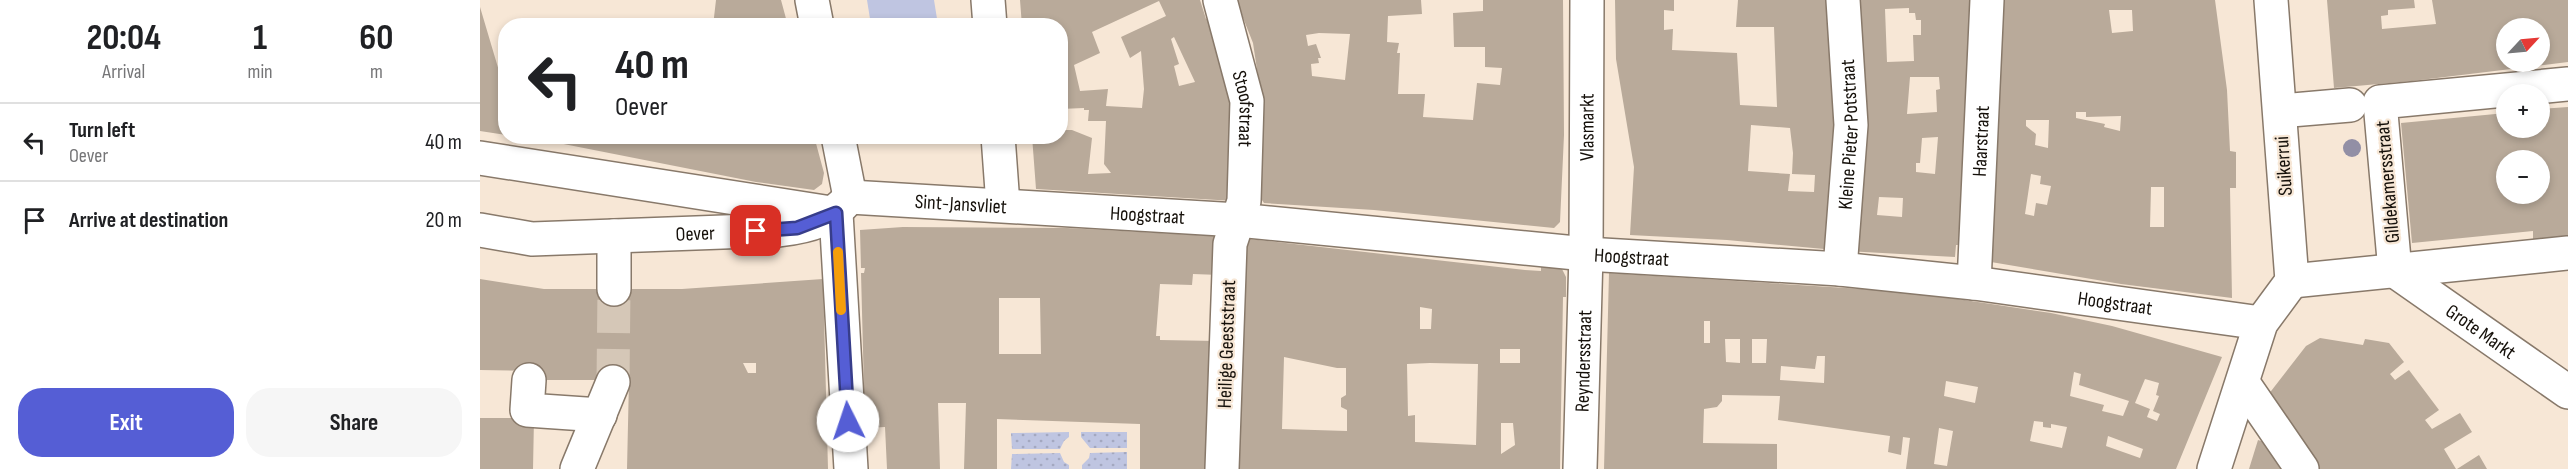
<!DOCTYPE html>
<html lang="en">
<head>
<meta charset="utf-8">
<style>
  body { margin:0; font-family:"Sofia Sans Condensed",sans-serif; background:#f6f6f6; color:#202124; height:100vh; display:flex; flex-direction:column; font-size:22px; white-space:nowrap }
  * { box-sizing:border-box; margin:0 }
  p { font-size:20px; color:#757577 }
  .icon { flex:none; width:33px; height:33px; fill:none; stroke:currentColor; stroke-width:2; stroke-linecap:round; stroke-linejoin:round }
  .map { position:relative; flex:1; overflow:hidden }
  .sheet { display:flex; flex-direction:column; background:#fff; width:480px }
  .sheet>* { flex:none }
  .guide { position:absolute; left:18px; top:18px; width:570px; height:126px; border-radius:24px; box-shadow:0 3px 9px #0003; background:#fff; color:#202124; overflow:hidden }
  .needle { width:39px; rotate:64deg }
  .tools { position:absolute; left:2016px; top:18px; display:grid; gap:12px }
  .tools a { display:grid; place-items:center; width:54px; height:54px; border-radius:50%; background:#fff; box-shadow:0 3px 9px #0003; font-size:30px }
  .pin { position:absolute; display:grid; place-items:center; width:51px; height:51px; color:#fff; margin:-26px; border-radius:12px; box-shadow:0 3px 9px #0006 }
  .me { position:absolute; width:66px; margin:-33px; rotate:356deg; stroke-linejoin:round; filter:drop-shadow(0 0 4px #0008) }
  .turn { display:flex; align-items:center; gap:21px; height:126px; padding:0 18px; font-size:27px }
  .turn .icon { width:78px; height:78px; stroke-width:2.5 }
  .turn b { display:block; font-size:42px; line-height:51px }
  .eta { display:flex; justify-content:space-evenly; align-items:center; height:102px; text-align:center }
  .eta b { font-size:36px; font-weight:700; line-height:42px }
  .cta { display:flex; gap:12px; margin-top:auto; padding:12px 18px }
  .cta a { flex:1; height:69px; border-radius:24px; background:#555ed5; color:#fff; font-size:24px; font-weight:700; line-height:69px; text-align:center }
  .cta a+a { background:#f6f6f6; color:#202124 }
  ul { padding:0; list-style:none }
  li { display:flex; align-items:center; gap:18px; height:78px; padding:0 18px; border-top:2px solid #e0e0e0 }
  li div { flex:1 }
  li b { display:block; font-size:22px }
  li em { font-style:normal }
  main { display:flex; flex:1; min-height:0 }
  .map>svg:first-child { display:block }
  .grass { fill:url(#grass-dots) }
  .pitch { fill:#bfc5e1 }
  .building { fill:#b9aa9a; fill-rule:evenodd }
  .lines { fill:none; stroke-linecap:round; stroke-linejoin:round }
  .minor-tunnel { stroke:#d5c7b7; stroke-width:33; stroke-dasharray:33 16; stroke-linecap:butt }
  .minor-casing { stroke:#88796a; stroke-width:36 }
  .minor { stroke:#fff; stroke-width:33 }
  .tree { fill:#928fa5 }
  .route-casing { stroke:#373d8a; stroke-width:15 }
  .route { stroke:#555ed5; stroke-width:10 }
  .slow { stroke:#f59e0b; stroke-width:10 }
  .labels { text-anchor:middle; stroke-width:4.5; stroke-linejoin:round; paint-order:stroke }
  .street-label { font-size:20px; fill:#15100a; stroke:#f7e7d6 }
</style>
</head>
<body>
<main>
<section class="sheet">
<div class="eta">
<div><b>20:04</b><p>Arrival</p></div>
<div><b>1</b><p>min</p></div>
<div><b>60</b><p>m</p></div>
</div>
<ul>
<li><svg class="icon" aria-label="left" viewBox="0 0 24 24"><path d="M17 20v-9H6M10 6l-5 5 5 5"/></svg><div><b>Turn left</b><p>Oever</p></div><em>40 m</em></li>
<li><svg class="icon" aria-label="arrive" viewBox="0 0 24 24"><path d="M6 21V4h12l-3 4 3 4H6"/></svg><div><b>Arrive at destination</b></div><em>20 m</em></li>
</ul>
<div class="cta"><a>Exit</a><a>Share</a></div>
</section>
<div class="map">
<svg width="2088" height="469" viewBox="0 0 2088 469">
  <defs>
    <pattern id="grass-dots" width="8" height="8" patternUnits="userSpaceOnUse" patternTransform="scale(1.5)"><rect width="8" height="8" fill="#bfc5e1"/><path d="M2 2h.1M6 6h.1" fill="none" stroke="#a3a8c0" stroke-width="1.8" stroke-linecap="round"/></pattern>
  </defs>
  <rect width="100%" height="100%" fill="#f7e7d6"/>
  <!-- grass -->
  <path class="grass" d="M589,432V437L584,441L580,449H532L531,433Z
    M601,432H647V448H610L601,437Z
    M647,452V469H602V465L609,458L610,453Z
    M580,453L584,462L589,465V469H531L532,454Z"/>
  <!-- pitch -->
  <path class="pitch" d="M387,0H454L458,25H391Z"/>
  <!-- building -->
  <path class="building" d="M236,0H301L308,26H233Z
    M540,0H720L726,19L731,17L755,106L754,201L556,189L552,136H580V130H592L612,138L608,174L631,173L624,164L626,121H608L609,110H604V108L580,109V26H542ZM679,1L686,16L641,37L650,58L661,51L664,89L662,108L626,106L628,89L600,91L594,65L620,53L612,32ZM694,37L715,82L699,86L694,66L699,64L691,39Z
    M756,0H941L942,14L908,16L907,42L919,43L917,53H920L918,94H945L943,117L993,120L997,83L1020,85L1022,68L1005,67V47H974L973,13L1003,11V0H1083L1084,135L1080,222L1074,228L894,210L784,203L779,196L781,96L773,43ZM839,33L870,34L865,80L832,76L831,64L839,63L838,58H841L836,44L828,46L826,35Z
    M1135,0H1194V11L1184,10V30L1193,29L1192,50L1257,53L1260,105L1297,107L1294,27H1256L1258,0H1354L1356,24L1355,250L1247,240L1150,235L1154,167L1136,59ZM1271,125L1310,128L1313,153L1312,174L1335,175L1334,192L1308,191L1310,174L1268,171Z
    M1374,0H1495L1483,245H1476L1475,257L1366,251ZM1429,8V13H1435L1436,20H1441V35H1433L1434,61L1407,62L1405,9ZM1430,77H1459L1460,89L1456,90L1457,112L1427,114ZM1458,137L1455,174L1436,172V163H1440L1442,138ZM1399,197L1423,198L1422,217L1397,215Z
    M1518,0H1735L1747,90L1750,151L1756,152V188H1750L1752,298L1641,284L1511,262ZM1629,10H1652L1653,31L1632,33ZM1596,112H1606V117L1641,116L1640,131L1624,127L1625,124L1596,118ZM1546,120H1569L1568,148L1555,145L1556,134L1546,126ZM1551,174L1561,176L1560,184L1571,186L1567,205L1556,203L1554,216L1545,214ZM1671,187H1684V227H1670Z
    M1847,0H1934L1935,8L1908,10V15L1901,16L1902,29L1956,24L1952,0H2088V62L1932,81L1854,88ZM2026,28H2060V62H2026Z
    M0,7L22,81H26V135L0,131Z
    M2088,107V237L2053,240V231L1932,243L1921,123L2026,113V128H2060V109ZM2026,160H2060V194H2026Z
    M43,136H334L344,173L342,184L334,190L276,182Z
    M423,227L587,228L735,236L740,275L713,274L712,285L680,284L676,336H680V340L737,341L728,469H660V424L517,419V469H484L486,403H458L460,469H407L405,427L385,428L381,273H384L385,268H381L380,230ZM519,298H560L561,354H519Z
    M769,239L1045,270L1061,271V267L1082,269L1086,277V297H1083L1080,469H759L760,247ZM940,307L952,309L951,329H940ZM1020,349H1040V363H1020ZM804,357L857,368H866V395L861,398V407L867,410V431L802,429ZM950,363L998,364L996,445L935,442V415L928,416L927,364ZM1021,423H1033L1035,445L1021,454Z
    M1129,273L1431,292L1478,299L1571,313L1632,326L1742,357L1696,469H1426L1430,438L1423,437L1421,455L1408,452L1410,436L1298,420L1300,396L1242,395V401L1237,407L1224,409L1223,443L1297,444V469H1124ZM1224,321H1230V343H1224ZM1245,339H1260V363L1246,362ZM1272,339H1287L1286,363H1272ZM1337,356H1345L1344,383L1300,380L1301,366L1335,369ZM1594,372L1601,374L1599,385L1649,401L1643,416L1622,411L1624,405L1590,396ZM1665,379L1679,383L1676,395L1679,396L1673,411L1680,414L1677,421L1667,417L1670,409L1655,403ZM1466,381L1498,387L1495,403L1464,396ZM1554,421L1563,422V427L1571,428V424L1587,427L1582,448L1550,441ZM1459,428L1473,431L1467,466L1454,464ZM1628,436L1663,449L1660,458L1626,446Z
    M0,279L64,289H202L343,279L348,469H147L149,380H63V371L0,370ZM263,363H276V373H268Z
    M1840,338L1883,345L1885,339L1909,343L1924,362L1910,374L1915,380L1929,370L1959,410L1945,420L1952,429L1980,413L1992,432L1964,449L1976,469H1840L1788,395L1826,346Z
    M0,418H54L53,469H0Z
    M1778,440L1787,443L1802,469H1769Z
    M1999,455L2007,469H1977Z"/>
  <g class="lines">
    <!-- minor-tunnel -->
    <path class="minor-tunnel" d="M133,382L134,289"/>
    <defs>
      <g id="minor">
        <path d="M332,0L337,26"/>
        <path d="M508,0L510,26"/>
        <path id="s1" d="M740,0L767,101L764,201L750,244L742,469"/>
        <path d="M1800,111L1870,105"/>
        <path d="M358,136L370,197"/>
        <path d="M518,136L523,205"/>
        <path d="M0,158L351,213"/>
        <path id="s2" d="M370,197L758,220L1106,254L1360,269L1494,283L1781,323"/>
        <path d="M356,213L371,469"/>
        <path id="s3" d="M0,230L52,239L299,230C331,226 349,221 370,197"/>
        <path d="M134,236V289"/>
        <path id="s4" d="M1360,269L1371,125L1363,0"/>
        <path d="M1915,271L1900,102L2088,84"/>
        <path id="s5" d="M1915,271L2088,392"/>
        <path d="M1812,281L2088,253"/>
        <path id="s6" d="M1494,283L1507,0"/>
        <path d="M49,380L47,410L120,415"/>
        <path d="M1763,383L1822,469"/>
        <path d="M97,469L133,382"/>
        <path id="s7" d="M1100,469L1106,254L1107,0"/>
        <path d="M1734,469L1781,323L1812,281L1791,0"/>
      </g>
    </defs>
    <!-- minor casing -->
    <use href="#minor" class="minor-casing"/>
    <!-- minor -->
    <use href="#minor" class="minor"/>
  </g>
  <!-- trees -->
  <circle class="tree" cx="1872" cy="148" r="9"/>
  <g class="lines">
    <defs>
      <path id="route" d="M276,231L317,228L356,213L368,421"/>
    </defs>
    <!-- route casing -->
    <use href="#route" class="route-casing"/>
    <!-- route -->
    <use href="#route" class="route"/>
    <!-- slow -->
    <path class="slow" d="M358,252L361,310"/>
  </g>
  <g class="labels">
    <!-- street labels -->
    <g class="street-label">
      <text dy="7" stroke="none"><textPath href="#s1" startOffset="112">Stoofstraat</textPath></text>
      <text dy="7" stroke="none"><textPath href="#s7" startOffset="342">Vlasmarkt</textPath></text>
      <text dy="7" stroke="none"><textPath href="#s4" startOffset="135">Kleine Pieter Potstraat</textPath></text>
      <text dy="7" stroke="none"><textPath href="#s6" startOffset="142">Haarstraat</textPath></text>
      <text transform="translate(1803 166) rotate(-94)" y="7">Suikerrui</text>
      <text transform="translate(1907 182) rotate(-95)" y="7">Gildekamersstraat</text>
      <text dy="7" stroke="none"><textPath href="#s2" startOffset="111">Sint-Jansvliet</textPath></text>
      <text dy="7" stroke="none"><textPath href="#s2" startOffset="298">Hoogstraat</textPath></text>
      <text dy="7" stroke="none"><textPath href="#s3" startOffset="216">Oever</textPath></text>
      <text dy="7" stroke="none"><textPath href="#s2" startOffset="784">Hoogstraat</textPath></text>
      <text dy="7" stroke="none"><textPath href="#s2" startOffset="1270">Hoogstraat</textPath></text>
      <text dy="7" stroke="none"><textPath href="#s5" startOffset="105">Grote Markt</textPath></text>
      <text transform="translate(746 344) rotate(-88)" y="7">Heilige Geeststraat</text>
      <text dy="7" stroke="none"><textPath href="#s7" startOffset="108">Reyndersstraat</textPath></text>
    </g>
  </g>
</svg>
<div class="tools">
<a><svg class="needle" viewBox="-14 -14 28 28"><path d="M0-13l5 13h-10z" fill="#e53935"/><path d="M0 13l5-13h-10z" fill="#757577"/></svg></a>
<a>+</a>
<a>−</a>
</div>
<div class="pin" style="left:276px;top:231px;background:#d93025"><svg class="icon" aria-label="arrive" viewBox="0 0 24 24"><path d="M6 21V4h12l-3 4 3 4H6"/></svg></div>
<svg class="me" style="left:368px;top:421px" viewBox="-20 -20 40 40"><circle r="19" fill="#fff"/><path d="M0-13L10 11 0 6-10 11z" fill="#555ed5"/></svg>
<div class="guide">
<div class="turn"><svg class="icon" aria-label="left" viewBox="0 0 24 24"><path d="M17 20v-9H6M10 6l-5 5 5 5"/></svg><div><b>40 m</b>Oever</div></div>
</div>
</div>
</main>
</body>
</html>
